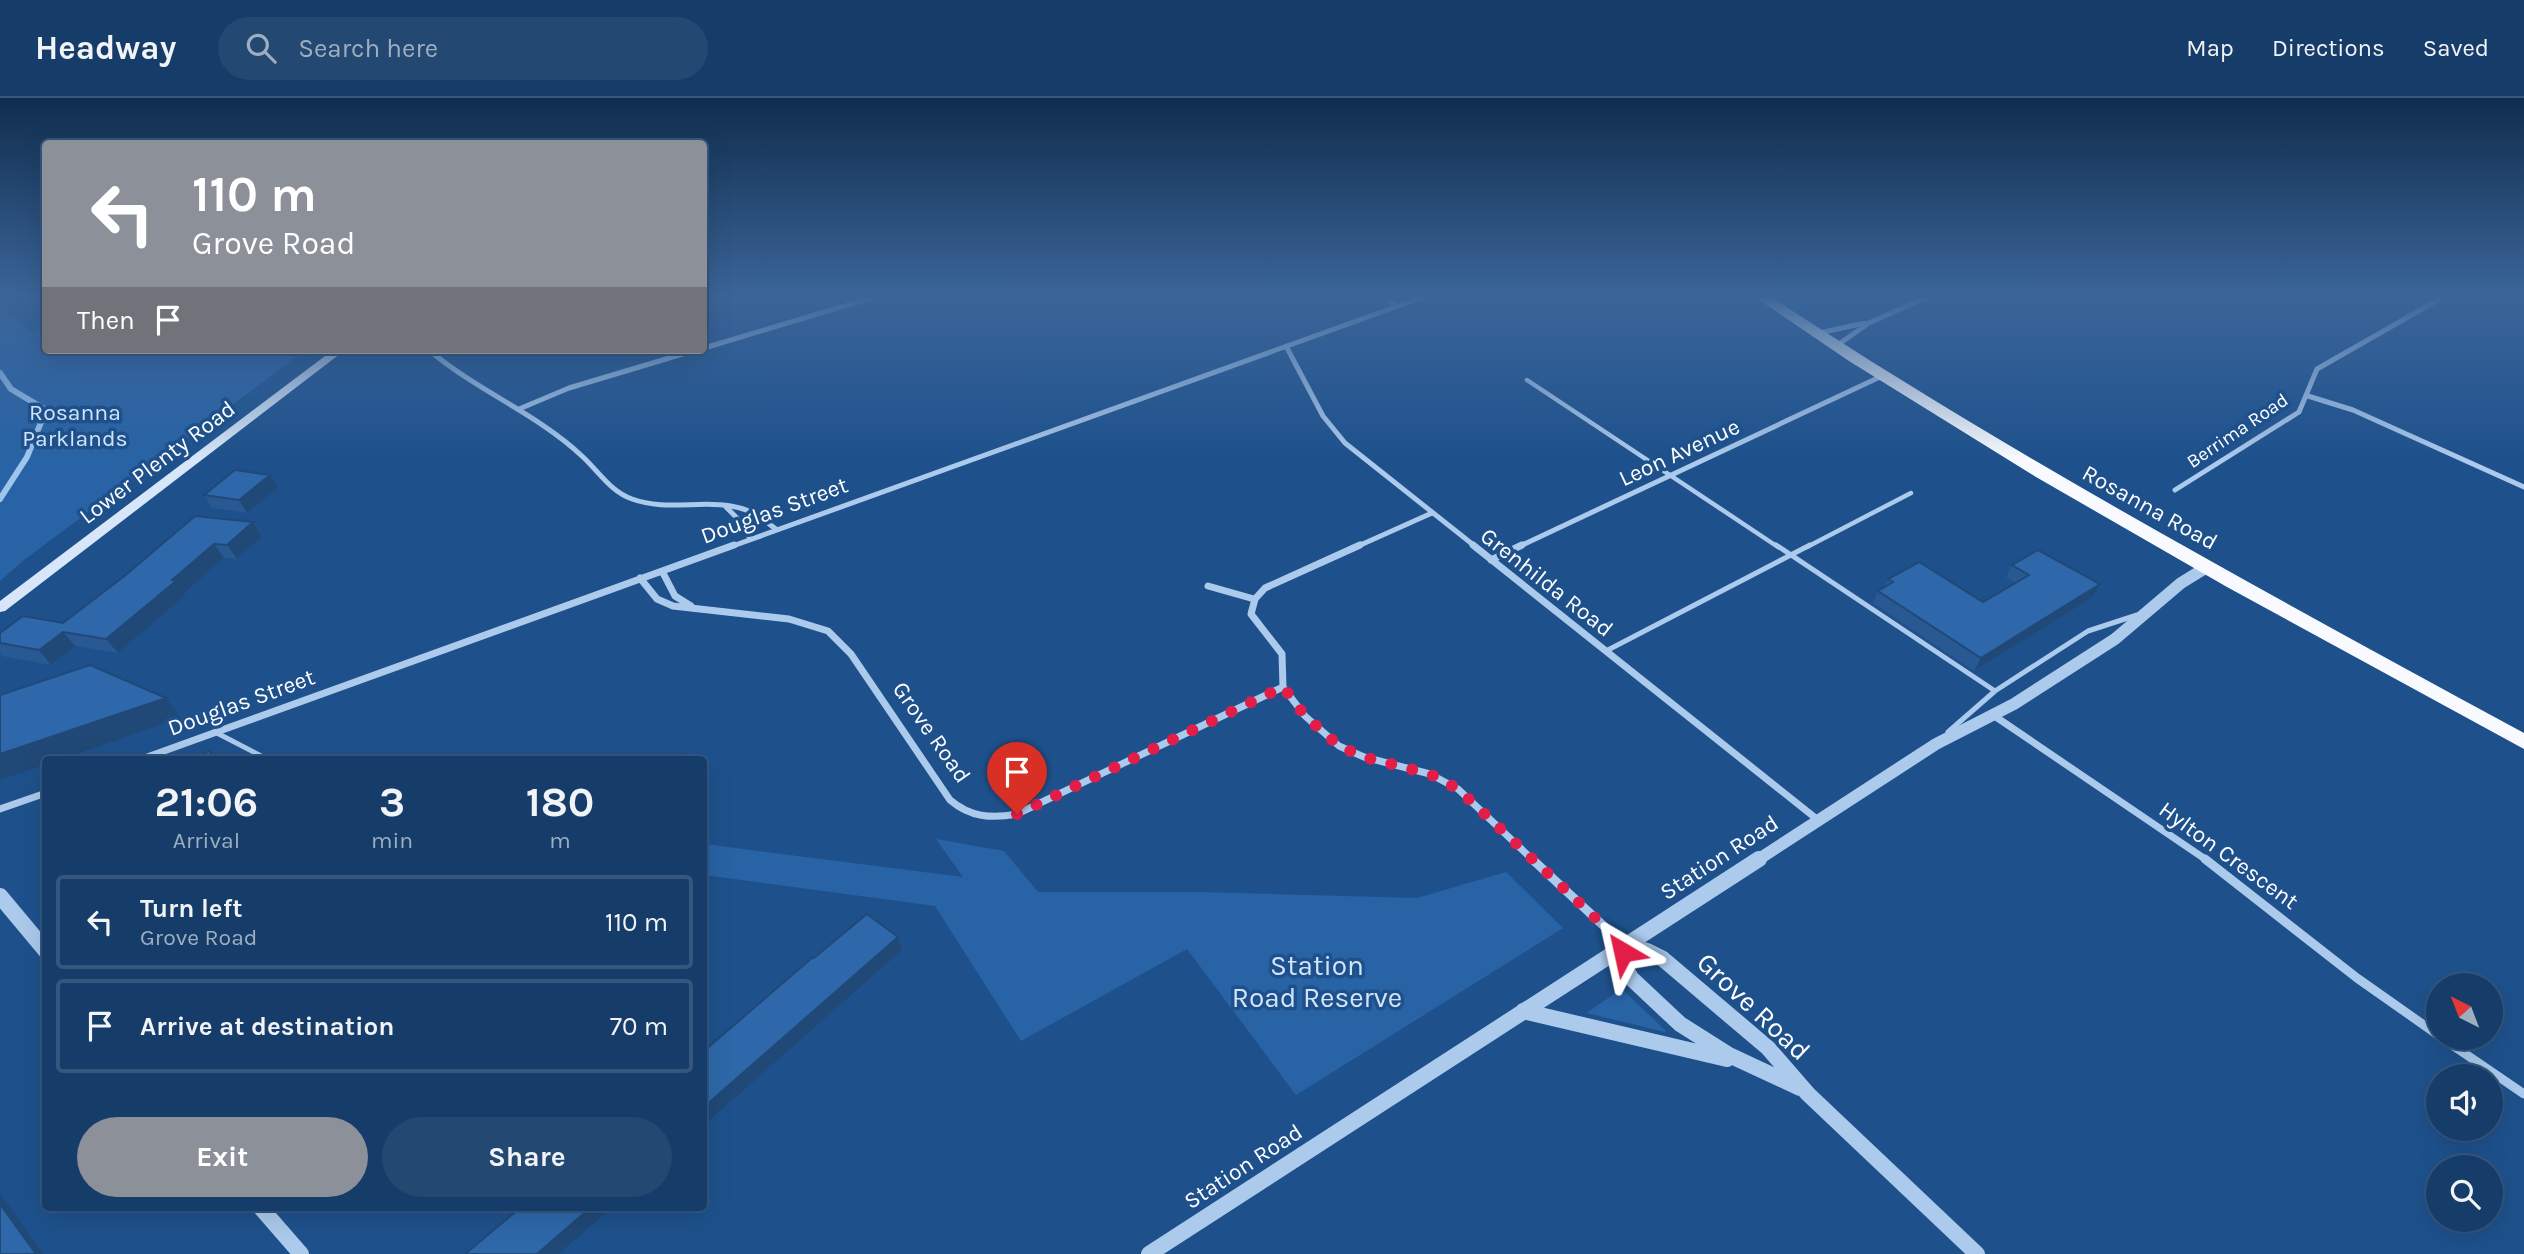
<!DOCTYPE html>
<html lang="en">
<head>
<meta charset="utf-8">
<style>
  body { margin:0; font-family:Karla,sans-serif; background:#234871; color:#f1f3f6; height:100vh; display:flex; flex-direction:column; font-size:26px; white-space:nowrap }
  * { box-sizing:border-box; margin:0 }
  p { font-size:23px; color:#9eaec0 }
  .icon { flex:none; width:38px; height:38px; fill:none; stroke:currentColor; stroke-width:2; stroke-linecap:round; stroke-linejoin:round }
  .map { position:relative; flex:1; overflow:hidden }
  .drawer { position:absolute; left:42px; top:658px; width:665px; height:455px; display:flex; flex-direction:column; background:#163d69; border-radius:7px; box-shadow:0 7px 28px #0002,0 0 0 2px #35567d }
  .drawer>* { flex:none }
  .top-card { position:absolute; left:42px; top:42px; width:665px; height:214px; border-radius:7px; box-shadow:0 7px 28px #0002,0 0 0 2px #35567d; background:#8c9099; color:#fff; overflow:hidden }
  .needle { width:46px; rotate:318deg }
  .fabs { position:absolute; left:2426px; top:875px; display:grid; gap:14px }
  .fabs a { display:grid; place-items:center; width:77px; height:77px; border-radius:50%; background:#163d69; box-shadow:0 7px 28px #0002,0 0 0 2px #35567d; font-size:35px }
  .pin { position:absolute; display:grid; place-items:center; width:60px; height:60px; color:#fff; margin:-72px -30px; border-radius:50% 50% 50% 0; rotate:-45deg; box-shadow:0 0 7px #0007 }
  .pin .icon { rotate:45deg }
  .me { position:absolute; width:77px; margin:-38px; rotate:324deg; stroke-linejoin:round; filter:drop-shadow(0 0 5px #0008) }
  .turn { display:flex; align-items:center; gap:24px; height:147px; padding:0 35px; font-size:32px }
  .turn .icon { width:91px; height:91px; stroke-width:2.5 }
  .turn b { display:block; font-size:49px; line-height:60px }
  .then { display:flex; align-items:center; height:66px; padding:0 35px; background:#0003; gap:14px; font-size:26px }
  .eta { display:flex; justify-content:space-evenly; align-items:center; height:119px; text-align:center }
  .eta b { font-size:42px; font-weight:700; line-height:49px }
  .action { display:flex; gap:14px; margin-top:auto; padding:14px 35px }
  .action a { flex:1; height:80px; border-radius:42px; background:#8c9099; color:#fff; font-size:28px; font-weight:700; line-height:80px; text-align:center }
  .action a+a { background:#234871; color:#f1f3f6 }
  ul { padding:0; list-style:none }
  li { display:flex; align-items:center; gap:21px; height:94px; margin:0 14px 10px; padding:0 21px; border:4px solid #35567d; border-radius:7px }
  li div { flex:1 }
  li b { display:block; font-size:26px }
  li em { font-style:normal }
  header { display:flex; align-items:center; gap:42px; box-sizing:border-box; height:98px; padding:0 35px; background:#163d69; border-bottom:2px solid #35567d }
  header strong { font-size:33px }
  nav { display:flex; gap:38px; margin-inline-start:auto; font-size:24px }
  .search { width:490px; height:63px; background:#234871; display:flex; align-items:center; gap:18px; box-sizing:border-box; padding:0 24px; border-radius:38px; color:#9eaec0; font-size:26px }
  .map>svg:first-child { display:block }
  .green { fill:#2863a5 }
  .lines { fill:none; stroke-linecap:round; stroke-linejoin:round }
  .stream { stroke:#9fc5ee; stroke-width:6 }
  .service-far1 { stroke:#abcaec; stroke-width:4.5 }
  .service { stroke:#abcaec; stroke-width:5 }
  .minor-far2 { stroke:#abcaec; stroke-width:5 }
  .minor-far1 { stroke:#abcaec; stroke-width:7 }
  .minor { stroke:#abcaec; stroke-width:9 }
  .tertiary-far1 { stroke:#abcaec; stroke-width:12 }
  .tertiary { stroke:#abcaec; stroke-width:16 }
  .secondary { fill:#d7e7f9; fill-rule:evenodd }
  .trunk { fill:#f8faff; fill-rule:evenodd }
  .wall { fill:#285992 }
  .shaded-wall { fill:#204977 }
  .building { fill:#2e68aa; stroke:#204977; stroke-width:2 }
  .route { stroke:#e11d48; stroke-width:12; stroke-dasharray:0 21.6 }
  .labels { text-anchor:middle; stroke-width:7; stroke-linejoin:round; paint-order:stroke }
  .far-street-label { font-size:19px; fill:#fff; stroke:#1e518c }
  .park-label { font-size:23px; fill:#d1e4f9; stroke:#1e518c }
  .street-label { font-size:23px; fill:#fff; stroke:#1e518c }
  .near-park-label { font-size:28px; fill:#d1e4f9; stroke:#1e518c }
  .near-street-label { font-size:28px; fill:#fff; stroke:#1e518c }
</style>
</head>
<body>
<header>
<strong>Headway</strong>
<div class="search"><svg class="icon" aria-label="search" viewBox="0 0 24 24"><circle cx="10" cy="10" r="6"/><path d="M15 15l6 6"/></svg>Search here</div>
<nav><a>Map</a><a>Directions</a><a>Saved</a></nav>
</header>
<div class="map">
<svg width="2524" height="1156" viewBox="0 0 2524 1156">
  <rect width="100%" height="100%" fill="#1e518c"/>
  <!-- green -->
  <path class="green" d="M0,208L32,234L45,230L46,252H306L24,462L0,483Z
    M936,741L1004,753L1038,794H1199L1417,800L1506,774L1563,830L1296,997L1187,851L1021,943L935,808L704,777V746L963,779Z
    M1622,891L1666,933L1665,934L1586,915Z"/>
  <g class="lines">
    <!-- stream -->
    <path class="stream" d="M0,275L11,291L46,312L27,359L0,401"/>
    <!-- service-far1 -->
    <path class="service-far1" d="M1527,282L1778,449
      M1807,449L1911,395"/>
    <!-- service -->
    <path class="service" d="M1776,447L1995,593
      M1606,553L1810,447
      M215,634L269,662
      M1948,634L1995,593L2088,533L2137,517"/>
    <!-- minor-far2 -->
    <path class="minor-far2" d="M1383,199L1397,208
      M1819,235L1865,225
      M1286,248L1323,318L1345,345L1476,449
      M1836,248L1869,225L1927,199
      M704,250L874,199
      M429,252C477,293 538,316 583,359C599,374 611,394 632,401C670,415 712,398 749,413C759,417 767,425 776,431
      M2308,298L2353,312L2524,389
      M519,311L569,290L696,252
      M2175,392L2299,314L2317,271L2443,199
      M726,409L740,423L750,440
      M730,449L1423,199
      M1356,449L1432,415
      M1518,449L1882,278"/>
    <!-- minor-far1 -->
    <path class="minor-far1" d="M1360,447L1265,490L1255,501L1251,516L1282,556L1283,589L1305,618L1339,648L1364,659L1430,676L1458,691L1534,763
      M1473,447L1818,722
      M1491,462L1522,447
      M662,473L675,498L691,508
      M640,480L657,501L673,508L789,521L828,533L851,556L950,702C970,719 991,721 1017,716L1283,589
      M1208,488L1254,501
      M1993,617L2208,763
      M139,662L734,447
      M0,711L46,695"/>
    <!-- minor -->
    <path class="minor" d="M1532,761L1623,846
      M2205,761L2357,880L2438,937
      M2442,940L2524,996"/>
    <!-- tertiary-far1 -->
    <path class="tertiary-far1" d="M1756,763L1936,646L2014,606L2115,541L2181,485L2207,469"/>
    <!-- tertiary -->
    <path class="tertiary" d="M0,798L46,853
      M1624,847L1647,853L1663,861L1768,950L1808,996L1977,1156
      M1624,847V867L1631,880L1680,926L1729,957L1800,990
      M1523,913L1727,961
      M261,1110L301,1156
      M1149,1156L1759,761"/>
    <!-- secondary -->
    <path class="secondary" d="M333,252H345L5,513L0,514V503Z"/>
    <!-- trunk -->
    <path class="trunk" d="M1755,199H1771C2014,359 2269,496 2524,635V651L2227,489L2036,379L1849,263Z"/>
  </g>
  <!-- wall -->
  <path class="wall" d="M278,390L247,415L212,410L204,397Z
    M253,424L262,439L237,461L224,460L184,495L186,497L118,555L75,548L51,567L2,558L0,555V535L63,525Z
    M2012,467L2100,486L2093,499L1974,573L1873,505L1878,493L1885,489L1888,481L1983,504L2016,485L2006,479Z"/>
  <!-- shaded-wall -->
  <path class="shaded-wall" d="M270,377L278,390L247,415L239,402Z
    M253,424L262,439L237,461L227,447Z
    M214,446L224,460L184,495L186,497L118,555L106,541Z
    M2100,486L2093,499L1974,573L1981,560Z
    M63,534L75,548L51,567L39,552Z
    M166,600L181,620L59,662H46V666L0,682V656Z
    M898,839L902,852L704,1027V1009Z
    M0,1095L43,1156H36L0,1106Z
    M590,1110H611L559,1156H537Z"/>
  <!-- building -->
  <path class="building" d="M235,372L270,377L239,402L204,397Z
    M195,418L253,424L227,447L214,446L172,482L176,483L106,541L63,534L39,552L0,545V535L23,518L63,525L127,476Z
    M2038,452L2100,486L1981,560L1878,493L1893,484L1888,481L1919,464L1983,504L2029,477L2012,467Z
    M90,567L166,600L0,656V597Z
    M209,653L217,662H194Z
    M867,816L898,839L704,1009V953L813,859L814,860Z
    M0,1106L36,1156H0Z
    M520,1110H590L537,1156H465Z"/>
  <!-- sky -->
  <linearGradient id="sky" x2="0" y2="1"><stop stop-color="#102d4d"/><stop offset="0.55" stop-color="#3b6599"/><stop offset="1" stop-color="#3b6599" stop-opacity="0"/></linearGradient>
  <rect width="2524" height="361" fill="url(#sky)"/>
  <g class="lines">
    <!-- route -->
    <path class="route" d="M1017,716L1283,589L1305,618L1339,648L1364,659L1430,676L1458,691L1624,847L1623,854"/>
  </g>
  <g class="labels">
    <!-- far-street labels -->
    <g class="far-street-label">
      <text transform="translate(2237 332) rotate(-34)" y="7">Berrima Road</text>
    </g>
    <!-- park labels -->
    <g class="park-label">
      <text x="75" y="322">Rosanna<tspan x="75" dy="26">Parklands</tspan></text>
    </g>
    <!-- street labels -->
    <g class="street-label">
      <text transform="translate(1679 354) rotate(-25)" y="8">Leon Avenue</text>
      <text transform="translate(157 364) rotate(-37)" y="8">Lower Plenty Road</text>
      <text transform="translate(2150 409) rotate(29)" y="8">Rosanna Road</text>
      <text transform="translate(774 412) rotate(-20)" y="8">Douglas Street</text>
      <text transform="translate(1547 484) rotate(38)" y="8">Grenhilda Road</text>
      <text transform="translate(241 604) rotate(-20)" y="8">Douglas Street</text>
      <text transform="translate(932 634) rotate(55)" y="8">Grove Road</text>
      <text transform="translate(2229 757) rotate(36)" y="8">Hylton Crescent</text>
      <text transform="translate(1719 759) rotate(-33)" y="8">Station Road</text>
      <text transform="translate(1243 1068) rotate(-33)" y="8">Station Road</text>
    </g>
    <!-- near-park labels -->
    <g class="near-park-label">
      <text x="1317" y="877">Station<tspan x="1317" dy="32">Road Reserve</tspan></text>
    </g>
    <!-- near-street labels -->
    <g class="near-street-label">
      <text transform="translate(1754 908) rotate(43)" y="10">Grove Road</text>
    </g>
  </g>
</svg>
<div class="fabs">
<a><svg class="needle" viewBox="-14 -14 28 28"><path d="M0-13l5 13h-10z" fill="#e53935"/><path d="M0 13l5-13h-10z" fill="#9eaec0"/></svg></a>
<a><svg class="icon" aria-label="sound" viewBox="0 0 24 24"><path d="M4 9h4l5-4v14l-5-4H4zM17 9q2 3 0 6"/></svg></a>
<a><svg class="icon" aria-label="search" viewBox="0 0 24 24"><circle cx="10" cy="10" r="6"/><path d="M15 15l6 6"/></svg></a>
</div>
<div class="pin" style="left:1017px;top:716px;background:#d93025"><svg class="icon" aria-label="arrive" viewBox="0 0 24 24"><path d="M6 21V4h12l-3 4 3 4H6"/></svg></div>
<svg class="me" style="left:1623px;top:854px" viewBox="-20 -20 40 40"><path d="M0-17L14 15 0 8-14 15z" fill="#e11d48" stroke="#fff" stroke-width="4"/></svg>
<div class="top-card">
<div class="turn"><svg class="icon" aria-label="left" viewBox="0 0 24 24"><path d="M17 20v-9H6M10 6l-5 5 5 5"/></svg><div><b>110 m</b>Grove Road</div></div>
<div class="then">Then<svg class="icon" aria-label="arrive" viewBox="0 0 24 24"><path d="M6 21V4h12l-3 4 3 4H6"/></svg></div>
</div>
<section class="drawer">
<div class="eta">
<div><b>21:06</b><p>Arrival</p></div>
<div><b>3</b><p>min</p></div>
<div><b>180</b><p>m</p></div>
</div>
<ul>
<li><svg class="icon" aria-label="left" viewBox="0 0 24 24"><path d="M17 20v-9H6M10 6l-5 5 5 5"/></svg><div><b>Turn left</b><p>Grove Road</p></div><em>110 m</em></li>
<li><svg class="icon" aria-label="arrive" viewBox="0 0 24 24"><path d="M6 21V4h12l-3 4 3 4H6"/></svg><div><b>Arrive at destination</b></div><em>70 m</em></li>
</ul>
<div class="action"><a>Exit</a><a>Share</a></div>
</section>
</div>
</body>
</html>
